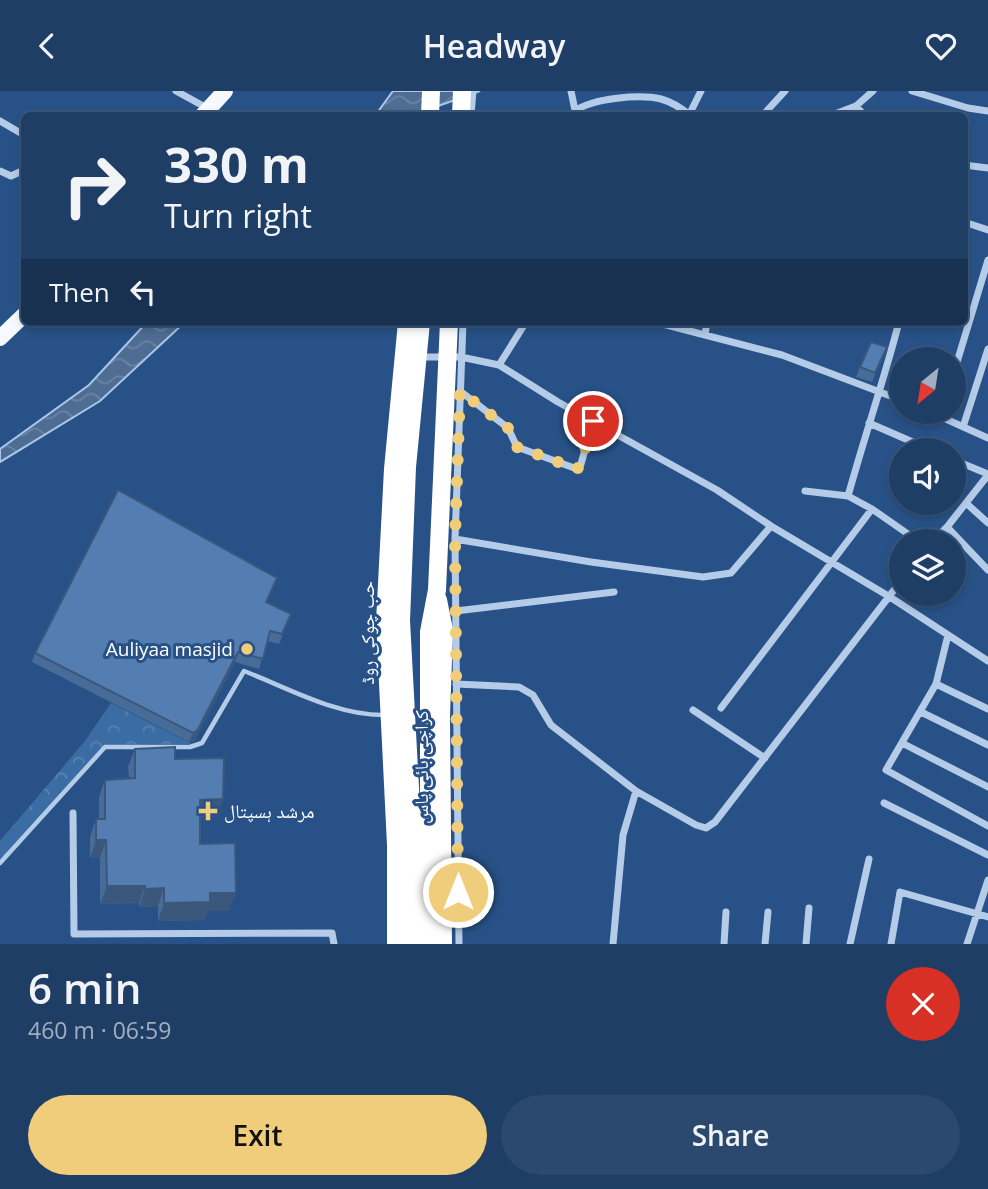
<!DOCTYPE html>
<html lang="en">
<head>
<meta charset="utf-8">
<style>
  body { margin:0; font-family:"Open Sans","Noto Naskh Arabic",sans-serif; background:#2b496e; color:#f1f3f6; height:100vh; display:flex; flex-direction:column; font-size:26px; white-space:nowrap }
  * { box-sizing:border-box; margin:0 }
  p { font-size:23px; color:#a1aebf }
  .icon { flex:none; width:38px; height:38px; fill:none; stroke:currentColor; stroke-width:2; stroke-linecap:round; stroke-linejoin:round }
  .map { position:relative; height:853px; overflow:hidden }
  .drawer { display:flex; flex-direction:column; background:#1e3e65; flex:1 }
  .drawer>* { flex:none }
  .guide { position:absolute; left:21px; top:21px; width:947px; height:214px; border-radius:10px; box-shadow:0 4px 10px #0003,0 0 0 2px #3c5779; background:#1e3e65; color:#f1f3f6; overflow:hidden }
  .needle { width:46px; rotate:210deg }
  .tools { position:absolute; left:889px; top:256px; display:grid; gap:14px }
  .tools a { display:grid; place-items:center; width:77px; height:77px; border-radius:50%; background:#1e3e65; box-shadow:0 4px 10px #0003,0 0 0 2px #3c5779; font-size:35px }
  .pin { position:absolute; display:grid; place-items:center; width:60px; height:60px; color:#fff; margin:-30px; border:4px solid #fff; border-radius:50%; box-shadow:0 2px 7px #0007 }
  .me { position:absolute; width:77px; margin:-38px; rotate:0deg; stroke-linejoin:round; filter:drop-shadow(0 0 5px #0008) }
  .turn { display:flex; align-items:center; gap:24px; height:147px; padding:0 28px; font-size:32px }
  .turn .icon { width:91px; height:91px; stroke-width:2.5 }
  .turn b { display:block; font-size:49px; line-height:60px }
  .then { display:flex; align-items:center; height:66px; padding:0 28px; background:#0003; gap:14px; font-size:26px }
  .round { display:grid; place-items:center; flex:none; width:74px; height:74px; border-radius:37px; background:#2b496e }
  .overview { display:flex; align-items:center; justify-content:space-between; height:119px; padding:0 28px }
  h1 { font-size:42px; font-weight:600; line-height:52px }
  .primary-button { display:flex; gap:14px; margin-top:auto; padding:14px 28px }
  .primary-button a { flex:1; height:80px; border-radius:42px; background:#f0cd7a; color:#111; font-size:28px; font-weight:600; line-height:80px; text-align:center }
  .primary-button a+a { background:#2b496e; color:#f1f3f6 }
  header { display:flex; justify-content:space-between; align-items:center; height:91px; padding:0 28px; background:#1e3e65; font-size:32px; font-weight:600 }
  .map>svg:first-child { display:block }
  .forest { fill:url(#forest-crowns) }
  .water { fill:url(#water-waves); stroke:#a8c7e9; stroke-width:2 }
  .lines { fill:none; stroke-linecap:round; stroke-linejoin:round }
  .lane { stroke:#b4cce8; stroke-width:4.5 }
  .street { stroke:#b4cce8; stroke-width:7 }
  .primary { stroke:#f6f9fe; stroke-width:16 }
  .highway { stroke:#fff; stroke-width:18 }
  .wall { fill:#486c98 }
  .shaded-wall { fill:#3b587c }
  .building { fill:#547eb1; stroke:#3b587c; stroke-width:2 }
  .route { stroke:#f0cd7a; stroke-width:12; stroke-dasharray:0 21.6 }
  .poi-dot { fill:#f0cd7a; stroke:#285287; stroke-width:2.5 }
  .labels { text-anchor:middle; stroke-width:6; stroke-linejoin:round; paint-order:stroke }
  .street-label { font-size:19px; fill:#fff; stroke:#285287 }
  .poi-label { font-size:19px; fill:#fff; stroke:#285287; text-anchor:end }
</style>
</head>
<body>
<header><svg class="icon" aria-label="back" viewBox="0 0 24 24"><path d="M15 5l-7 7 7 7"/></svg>Headway<svg class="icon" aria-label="heart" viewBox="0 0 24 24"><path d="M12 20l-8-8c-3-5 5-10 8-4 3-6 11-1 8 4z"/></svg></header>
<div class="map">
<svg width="988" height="853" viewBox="0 0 988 853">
  <defs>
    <pattern id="forest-crowns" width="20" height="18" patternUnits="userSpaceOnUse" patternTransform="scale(1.75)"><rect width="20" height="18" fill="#3c6ca4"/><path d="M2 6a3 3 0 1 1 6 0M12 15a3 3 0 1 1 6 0" fill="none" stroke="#5982b2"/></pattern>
    <pattern id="water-waves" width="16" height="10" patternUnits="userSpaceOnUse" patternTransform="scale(1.75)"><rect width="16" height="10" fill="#4f6d93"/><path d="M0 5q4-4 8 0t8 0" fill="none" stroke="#6983a3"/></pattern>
  </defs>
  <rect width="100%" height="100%" fill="#285287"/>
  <!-- forest -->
  <path class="forest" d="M111,612L192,653L104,654L0,770V750L85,650Z"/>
  <!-- water -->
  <path class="water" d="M393,0H480L413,24H367L371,22H377Z
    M147,231H185L100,310L0,371V358L89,294Z"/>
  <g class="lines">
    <!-- lane -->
    <path class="lane" d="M0,772L105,656H190L202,652L244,580C288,597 337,625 385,624"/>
    <!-- street -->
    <path class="street" d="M176,0L207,17
      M571,0L576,24
      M912,0L968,17L988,20
      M856,15L864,24
      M575,20C593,7 640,3 661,8C672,11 681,17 690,24
      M471,24L473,0
      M689,24L701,0
      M763,24L785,0
      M832,24L856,15L873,0
      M0,30L24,44
      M964,74L988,77
      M0,80L11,85L24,79
      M964,131L988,139
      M655,231L782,264L901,309
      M705,244L707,231
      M418,266H461L499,274L558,311L717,399L771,435L890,506L988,570
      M499,274L526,231
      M954,281L988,169
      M460,300L508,337L517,356L577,378L581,373L593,330
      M928,320L988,347
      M869,332L931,359
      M963,336L988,258
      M954,369L988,383
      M805,400L848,405L872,418L918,450
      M848,405C864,347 884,289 899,231
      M966,412L988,432
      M947,436L988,479
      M455,448L591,471L703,486L731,482L771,435
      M933,450L947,436L988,384
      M456,520L614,501
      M948,544L936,593L886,679L988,735
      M456,593L519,596L533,604L551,634L636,700
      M936,593L988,618
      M721,617L872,418
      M693,619L765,667
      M921,621L988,654
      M902,652L988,696
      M884,712L988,764
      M73,722L74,843L332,842L334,853
      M459,853L455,448L463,231
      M613,853L623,744L636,700L696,734L706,737L715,731L901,490
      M724,853L726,821
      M765,853L768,821
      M806,853L809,817
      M850,853L869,768
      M891,853L900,801L988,826
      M967,853L988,789"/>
    <!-- primary -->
    <path class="primary" d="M203,24L225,0
      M0,247L24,224"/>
    <!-- highway -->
    <path class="highway" d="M430,24L431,0
      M461,24L462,0
      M438,509L444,539L441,626L443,853
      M396,853V754L385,531L393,378L407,231
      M413,853V752L401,530L407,376L421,231
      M429,853V541L437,499L449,231"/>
  </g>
  <!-- wall -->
  <path class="wall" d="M883,265L872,291L856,286L860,276Z
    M277,487L267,511L291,523L279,553L267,550L259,578L235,571L194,650L189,651L32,571L35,562Z
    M135,658L175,668L223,708L217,725L200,726V753L229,820H207L204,829L158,830V815L139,816V812L100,813V767H90V746L96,728H99V706L105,689L129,687L128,676Z"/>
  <!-- shaded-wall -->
  <path class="shaded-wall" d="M238,561L235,571L194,650L189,651L193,642Z
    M223,708L217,725L193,727L200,709Z
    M96,749H106L100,767H90Z
    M107,795H145L139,812L100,813Z
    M164,797L158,815L139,816L145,798Z
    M210,802H236L229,820H207L204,829L158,830L164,812Z"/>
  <!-- building -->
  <path class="building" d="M871,251L887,256L875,282L860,276Z
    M118,399L277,487L266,511L291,523L282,543L270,540L263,568L238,561L197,640L193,642L35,562Z
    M175,656V668L224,667L223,708L200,709V753L235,752L236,802H210V811L164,812V797L145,798V795H107L106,749H96V728H105V689L135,687V658Z"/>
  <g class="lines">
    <!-- route -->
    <path class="route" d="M458,801L455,448L460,300L508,337L517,356L577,378L581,373L593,330"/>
  </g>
  <!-- markers -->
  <g class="poi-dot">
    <circle cx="247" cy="558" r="7"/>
    <path d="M204.5 709.5h7v7h7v7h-7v7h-7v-7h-7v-7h7z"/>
  </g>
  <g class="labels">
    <!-- street labels -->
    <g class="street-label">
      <text transform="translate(367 542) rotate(-90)" y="7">حب چوکی روڈ</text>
      <text transform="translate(421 676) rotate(-90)" y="7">کراچی بائی پاس</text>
    </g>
    <!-- poi labels -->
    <g class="poi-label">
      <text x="233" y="565">Auliyaa masjid</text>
      <text x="224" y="727" text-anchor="start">مرشد ہسپتال</text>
    </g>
  </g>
</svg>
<div class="tools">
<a><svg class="needle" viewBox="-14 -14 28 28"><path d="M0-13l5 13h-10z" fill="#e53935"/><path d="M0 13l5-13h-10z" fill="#a1aebf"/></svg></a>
<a><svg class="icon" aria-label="sound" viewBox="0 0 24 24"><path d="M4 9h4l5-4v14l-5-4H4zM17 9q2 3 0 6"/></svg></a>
<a><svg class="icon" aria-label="layers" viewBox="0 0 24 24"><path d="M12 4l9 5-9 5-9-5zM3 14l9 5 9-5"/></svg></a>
</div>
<div class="pin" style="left:593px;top:330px;background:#d93025"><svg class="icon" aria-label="arrive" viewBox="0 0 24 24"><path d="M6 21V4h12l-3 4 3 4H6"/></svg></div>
<svg class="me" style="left:458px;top:801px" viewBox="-20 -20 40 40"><circle r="17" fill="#f0cd7a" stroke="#fff" stroke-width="3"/><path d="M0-11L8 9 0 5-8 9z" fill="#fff"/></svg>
<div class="guide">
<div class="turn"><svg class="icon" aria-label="right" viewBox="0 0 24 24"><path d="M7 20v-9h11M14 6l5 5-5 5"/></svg><div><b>330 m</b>Turn right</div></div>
<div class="then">Then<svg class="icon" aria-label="left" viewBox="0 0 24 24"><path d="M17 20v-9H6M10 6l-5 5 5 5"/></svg></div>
</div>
</div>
<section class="drawer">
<div class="overview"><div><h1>6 min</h1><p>460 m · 06:59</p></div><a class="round" style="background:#d93025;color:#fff"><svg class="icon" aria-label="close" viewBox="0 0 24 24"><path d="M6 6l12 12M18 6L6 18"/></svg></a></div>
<div class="primary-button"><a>Exit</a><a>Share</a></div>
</section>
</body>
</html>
